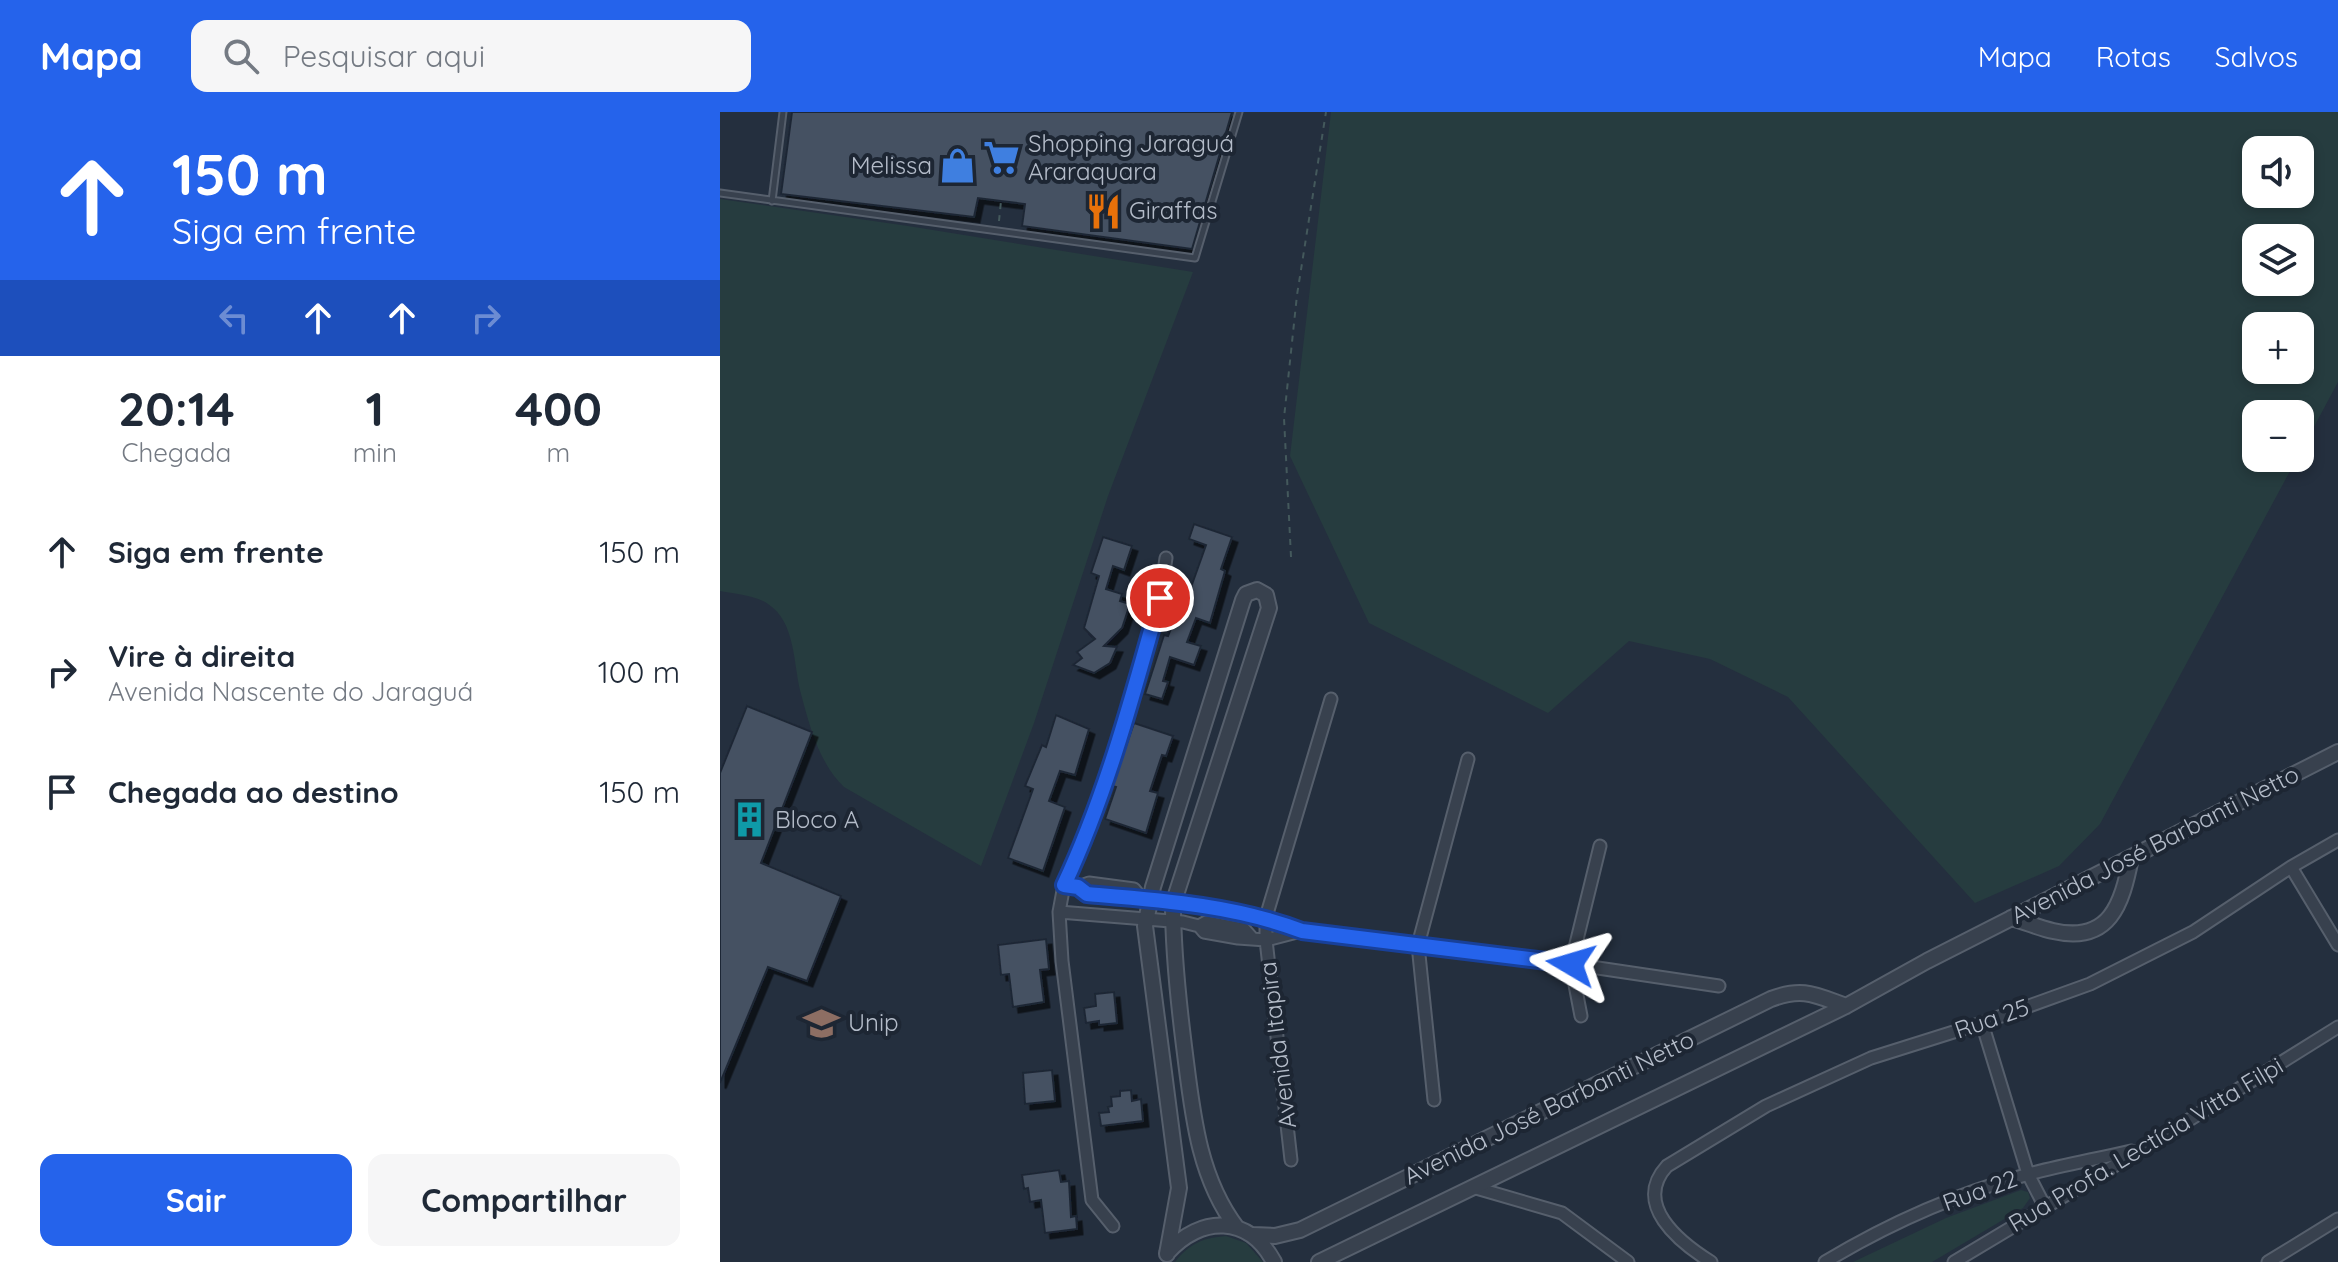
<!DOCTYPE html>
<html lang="pt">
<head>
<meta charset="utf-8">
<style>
  body { margin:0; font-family:Quicksand,sans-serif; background:#f6f6f7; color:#1f2937; height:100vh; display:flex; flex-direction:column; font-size:30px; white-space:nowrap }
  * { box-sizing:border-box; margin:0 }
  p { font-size:26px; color:#747a83 }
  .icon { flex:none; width:44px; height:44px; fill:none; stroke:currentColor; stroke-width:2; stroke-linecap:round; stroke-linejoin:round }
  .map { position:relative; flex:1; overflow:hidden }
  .side { display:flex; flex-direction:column; background:#fff; width:720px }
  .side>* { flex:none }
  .banner { background:#2563eb; color:#fff; overflow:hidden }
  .tools { position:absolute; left:1522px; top:24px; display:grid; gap:16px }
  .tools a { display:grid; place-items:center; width:72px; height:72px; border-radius:16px; background:#fff; box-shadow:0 4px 12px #0003; font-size:40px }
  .pin { position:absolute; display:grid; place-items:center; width:68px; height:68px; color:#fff; margin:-34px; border:4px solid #fff; border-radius:50%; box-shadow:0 2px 8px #0007 }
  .me { position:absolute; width:88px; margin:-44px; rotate:277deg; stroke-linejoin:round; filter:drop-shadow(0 0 6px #0008) }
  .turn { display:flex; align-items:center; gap:28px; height:168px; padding:0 40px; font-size:36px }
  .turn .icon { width:104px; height:104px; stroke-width:2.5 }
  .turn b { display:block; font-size:56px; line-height:68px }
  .lanes { display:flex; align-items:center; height:76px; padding:0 40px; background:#0003; justify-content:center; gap:40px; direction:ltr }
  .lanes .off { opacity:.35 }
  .eta { display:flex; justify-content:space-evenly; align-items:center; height:136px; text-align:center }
  .eta b { font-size:48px; font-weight:700; line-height:56px }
  .action { display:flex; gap:16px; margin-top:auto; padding:16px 40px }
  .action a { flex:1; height:92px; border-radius:16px; background:#2563eb; color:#fff; font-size:32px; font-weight:700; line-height:92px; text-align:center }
  .action a+a { background:#f6f6f7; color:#1f2937 }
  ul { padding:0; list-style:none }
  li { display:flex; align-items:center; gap:24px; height:120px; padding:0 40px }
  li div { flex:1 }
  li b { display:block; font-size:30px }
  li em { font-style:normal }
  header { display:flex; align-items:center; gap:48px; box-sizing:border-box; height:112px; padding:0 40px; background:#2563eb; color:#fff }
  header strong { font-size:38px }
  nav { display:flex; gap:44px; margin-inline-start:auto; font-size:28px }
  .search { width:560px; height:72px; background:#f6f6f7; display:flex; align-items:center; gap:20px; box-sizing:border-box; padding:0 28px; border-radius:16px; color:#747a83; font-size:30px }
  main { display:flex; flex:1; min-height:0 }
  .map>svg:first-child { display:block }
  .green { fill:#263c3f; fill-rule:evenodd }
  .building { fill:#455162; stroke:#1f2835; stroke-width:2; filter:url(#shadow) }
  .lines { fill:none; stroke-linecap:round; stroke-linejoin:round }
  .service-casing { stroke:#565f6c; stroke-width:9 }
  .minor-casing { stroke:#565f6c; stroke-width:15 }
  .tertiary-casing { stroke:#565f6c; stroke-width:18 }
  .path { stroke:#44595c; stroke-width:2; stroke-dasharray:6 6; stroke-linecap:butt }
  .service { stroke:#38414e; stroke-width:5 }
  .minor { stroke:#38414e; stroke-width:11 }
  .tertiary { stroke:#38414e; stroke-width:14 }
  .route-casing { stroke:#184099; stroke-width:20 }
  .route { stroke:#2563eb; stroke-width:14 }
  .labels { text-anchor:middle; stroke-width:8; stroke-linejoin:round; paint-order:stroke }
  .poi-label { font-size:24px; fill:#b4bcc9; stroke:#1d2633; text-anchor:start }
  .street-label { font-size:24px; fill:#b4bcc9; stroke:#1d2633 }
</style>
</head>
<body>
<header>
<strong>Mapa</strong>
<div class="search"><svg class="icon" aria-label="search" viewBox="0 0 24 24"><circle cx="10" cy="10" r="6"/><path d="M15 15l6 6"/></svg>Pesquisar aqui</div>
<nav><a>Mapa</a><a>Rotas</a><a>Salvos</a></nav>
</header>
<main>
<section class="side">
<div class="banner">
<div class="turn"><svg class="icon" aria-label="ahead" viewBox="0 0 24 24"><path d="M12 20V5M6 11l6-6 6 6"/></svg><div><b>150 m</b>Siga em frente</div></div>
<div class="lanes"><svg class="icon off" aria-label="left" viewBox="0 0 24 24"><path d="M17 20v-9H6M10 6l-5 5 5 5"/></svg><svg class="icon" aria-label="ahead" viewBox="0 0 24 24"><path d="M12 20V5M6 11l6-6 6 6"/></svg><svg class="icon" aria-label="ahead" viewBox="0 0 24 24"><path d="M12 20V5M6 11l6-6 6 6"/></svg><svg class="icon off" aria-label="right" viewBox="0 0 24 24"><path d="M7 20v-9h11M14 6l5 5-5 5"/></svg></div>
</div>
<div class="eta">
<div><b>20:14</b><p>Chegada</p></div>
<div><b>1</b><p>min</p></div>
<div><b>400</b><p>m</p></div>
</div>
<ul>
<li><svg class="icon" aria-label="ahead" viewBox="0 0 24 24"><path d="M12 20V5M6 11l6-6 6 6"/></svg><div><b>Siga em frente</b></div><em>150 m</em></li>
<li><svg class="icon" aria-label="right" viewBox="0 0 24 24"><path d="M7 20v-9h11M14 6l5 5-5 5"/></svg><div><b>Vire à direita</b><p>Avenida Nascente do Jaraguá</p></div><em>100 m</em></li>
<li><svg class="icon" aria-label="arrive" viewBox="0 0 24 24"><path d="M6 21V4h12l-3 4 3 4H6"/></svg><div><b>Chegada ao destino</b></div><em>150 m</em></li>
</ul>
<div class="action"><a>Sair</a><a>Compartilhar</a></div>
</section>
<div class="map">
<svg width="1618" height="1150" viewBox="0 0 1618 1150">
  <defs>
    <filter id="shadow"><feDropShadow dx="5.5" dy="5.5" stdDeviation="0" flood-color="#0009"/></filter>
  </defs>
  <rect width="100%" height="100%" fill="#242f3e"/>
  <!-- green -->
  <path class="green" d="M611,0H1618V270L1580,341V302H1536V346H1577L1380,712L1339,754L1255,791L1068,585L990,547L909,529L828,601L649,511L570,344ZM1536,38H1580V82H1536ZM1536,126H1580V170H1536ZM1580,214V258H1536V214Z
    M0,87L188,114L473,160L388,384L314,611L261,754L124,675C99,651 90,615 81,582C73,552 76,510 48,492C35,483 15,482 0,479Z
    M1301,1078L1308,1080L1310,1086L1303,1096L1212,1150H1133L1226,1106Z
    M506,1124L526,1131L543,1150H455C470,1131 483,1126 506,1124Z"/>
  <!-- building -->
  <path class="building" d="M72,0H512L472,137L302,114L305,92L281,89L258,86L254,105L61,82Z
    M474,412L512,425L501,457L505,459L490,511L476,506L467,530L481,534L474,553L450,545L443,569L448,570L442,587L425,582L444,523L448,524L467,476L470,478L486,433L469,427Z
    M383,425L412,434L404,458L393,454L386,477L402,482L400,489L410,492L402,516L384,534L397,535L390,551L374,561L353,553L362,546L357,540L375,527L364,516L379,464L371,461Z
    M27,594L92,620L41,751L121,784L87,869L48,855L0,971V661Z
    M336,603L369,617L355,663L340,659L329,689L345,695L323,759L288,746L313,677L305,674L322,633L326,635Z
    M414,611L453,624L446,644L442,643L430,679L438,681L426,721L385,707L396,675L392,674Z
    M326,827L329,857L320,858L324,890L293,895L289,862L281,863L278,833Z
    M394,880L397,911L379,913V909L366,911L364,896L376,894L375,882Z
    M332,958L335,989L305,992L303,961Z
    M411,978L412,989L421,987L423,1009L381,1014L379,1001L389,1000L388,995L392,994L391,985L400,984V979Z
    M339,1058L341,1070L349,1069L351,1105L356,1104L357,1117L325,1121L321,1088L310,1090L308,1076L304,1077L302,1063Z"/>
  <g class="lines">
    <defs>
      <path id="service" d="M0,81L475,146L519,0
        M52,89L63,0"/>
      <path id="minor" d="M1571,755L1618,833
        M344,773L358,775L367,782C439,788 514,793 582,819L851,852L999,874
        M358,775L369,771L414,777L422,787
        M339,800L463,810L479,814L484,820L518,826L546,828L581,819
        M479,814L486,810L524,817L532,826
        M861,904L851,852L880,734
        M1262,911L1308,1062L1325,1095
        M714,988L698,833L748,647
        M571,1048L546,828V805L611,587
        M756,1076L842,1101L908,1150
        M393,1114L372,1088L342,849L339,800L344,773L363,731L409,598L440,486L446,446
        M991,1150C959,1130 912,1092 947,1054L1046,994L1151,946L1262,911L1370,872L1473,820L1571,755L1618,728
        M1105,1150C1168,1112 1238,1081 1309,1062C1343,1053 1377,1047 1411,1039
        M1234,1150L1424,1036L1618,915
        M1548,1150L1618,1107"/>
      <path id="tertiary" d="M1291,806C1306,810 1319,816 1333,819C1390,832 1402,792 1411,746
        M533,1123L555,1124L580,1118L1051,887C1083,875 1095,883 1126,894
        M447,1141C481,1103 529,1103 554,1150
        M447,1142L459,1076L425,814L433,775L523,488L526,482L537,478L546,483L549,496L453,792C453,840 458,886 464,934C472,996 477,1064 517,1116
        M599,1150L1126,894L1207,849L1618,640"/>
    </defs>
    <!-- service casing -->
    <use href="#service" class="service-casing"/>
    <!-- minor casing -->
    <use href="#minor" class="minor-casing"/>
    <!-- tertiary casing -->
    <use href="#tertiary" class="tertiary-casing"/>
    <!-- path -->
    <path class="path" d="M279,109L281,89
      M571,445L564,306L577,183L606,0"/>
    <!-- service -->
    <use href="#service" class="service"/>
    <!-- minor -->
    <use href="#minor" class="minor"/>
    <!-- tertiary -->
    <use href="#tertiary" class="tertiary"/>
  </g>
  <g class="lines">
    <defs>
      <path id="route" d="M440,486C413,583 387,681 344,773L358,775L367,782C439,788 514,793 582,819L851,852"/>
    </defs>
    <!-- route casing -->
    <use href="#route" class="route-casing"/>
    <!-- route -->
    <use href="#route" class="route"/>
  </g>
  <!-- icons -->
  <defs>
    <symbol id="supermarket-bare" viewBox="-9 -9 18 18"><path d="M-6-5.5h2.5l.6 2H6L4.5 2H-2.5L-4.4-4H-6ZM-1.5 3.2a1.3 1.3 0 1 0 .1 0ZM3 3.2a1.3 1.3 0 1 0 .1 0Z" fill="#3f7fe0" stroke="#1d2633" stroke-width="2.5" paint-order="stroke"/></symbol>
    <symbol id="shop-bare" viewBox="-9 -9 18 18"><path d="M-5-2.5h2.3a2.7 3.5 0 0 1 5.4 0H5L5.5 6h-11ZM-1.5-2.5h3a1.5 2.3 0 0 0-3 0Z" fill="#3f7fe0" stroke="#1d2633" stroke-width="2.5" paint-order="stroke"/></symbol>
    <symbol id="restaurant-bare" viewBox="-9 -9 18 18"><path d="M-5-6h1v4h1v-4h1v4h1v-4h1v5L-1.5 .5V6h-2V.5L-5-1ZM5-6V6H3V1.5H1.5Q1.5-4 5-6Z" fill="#e8710a" stroke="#1d2633" stroke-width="2.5" paint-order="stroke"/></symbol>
    <symbol id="building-bare" viewBox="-9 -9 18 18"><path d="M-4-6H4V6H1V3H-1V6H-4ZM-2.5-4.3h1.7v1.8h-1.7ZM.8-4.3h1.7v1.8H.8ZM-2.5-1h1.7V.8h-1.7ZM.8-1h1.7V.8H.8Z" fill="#0f9aa8" stroke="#1d2633" stroke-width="2.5" paint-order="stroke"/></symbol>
    <symbol id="university-bare" viewBox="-9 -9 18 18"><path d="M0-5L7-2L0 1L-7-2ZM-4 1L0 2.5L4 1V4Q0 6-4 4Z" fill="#8d6e63" stroke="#1d2633" stroke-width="2.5" paint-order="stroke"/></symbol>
  </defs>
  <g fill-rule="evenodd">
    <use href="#supermarket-bare" x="256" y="20" width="51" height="51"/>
    <use href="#shop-bare" x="212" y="28" width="51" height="51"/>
    <use href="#restaurant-bare" x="358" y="74" width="51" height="51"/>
    <use href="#building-bare" x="4" y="682" width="51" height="51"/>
    <use href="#university-bare" x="76" y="886" width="51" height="51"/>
  </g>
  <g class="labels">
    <!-- poi labels -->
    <g class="poi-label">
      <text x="308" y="40">Shopping Jaraguá<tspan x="308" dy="28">Araraquara</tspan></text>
      <text x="212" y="62" text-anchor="end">Melissa</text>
      <text x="409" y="107">Giraffas</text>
      <text x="55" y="716">Bloco A</text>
      <text x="128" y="919">Unip</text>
    </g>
    <!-- street labels -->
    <g class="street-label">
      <text transform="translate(1435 733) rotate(-27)" y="8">Avenida José Barbanti Netto</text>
      <text transform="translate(1272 907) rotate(-19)" y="8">Rua 25</text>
      <text transform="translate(558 933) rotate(-97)" y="8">Avenida Itapira</text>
      <text transform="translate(829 996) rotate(-26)" y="8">Avenida José Barbanti Netto</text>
      <text transform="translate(1426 1033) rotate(-31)" y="8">Rua Profa. Lectícia Vitta Filpi</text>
      <text transform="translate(1260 1079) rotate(-20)" y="8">Rua 22</text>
    </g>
  </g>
</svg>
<div class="tools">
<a><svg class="icon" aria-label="sound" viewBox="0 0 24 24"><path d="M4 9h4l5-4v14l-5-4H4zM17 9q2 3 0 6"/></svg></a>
<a><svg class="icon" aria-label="layers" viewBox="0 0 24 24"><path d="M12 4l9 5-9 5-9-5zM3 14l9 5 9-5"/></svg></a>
<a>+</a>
<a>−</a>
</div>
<div class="pin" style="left:440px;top:486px;background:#d93025"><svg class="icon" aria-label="arrive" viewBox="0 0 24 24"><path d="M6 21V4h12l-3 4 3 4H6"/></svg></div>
<svg class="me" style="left:851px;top:852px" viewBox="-20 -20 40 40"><path d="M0-17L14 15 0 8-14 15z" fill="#2563eb" stroke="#fff" stroke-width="4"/></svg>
</div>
</main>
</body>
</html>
